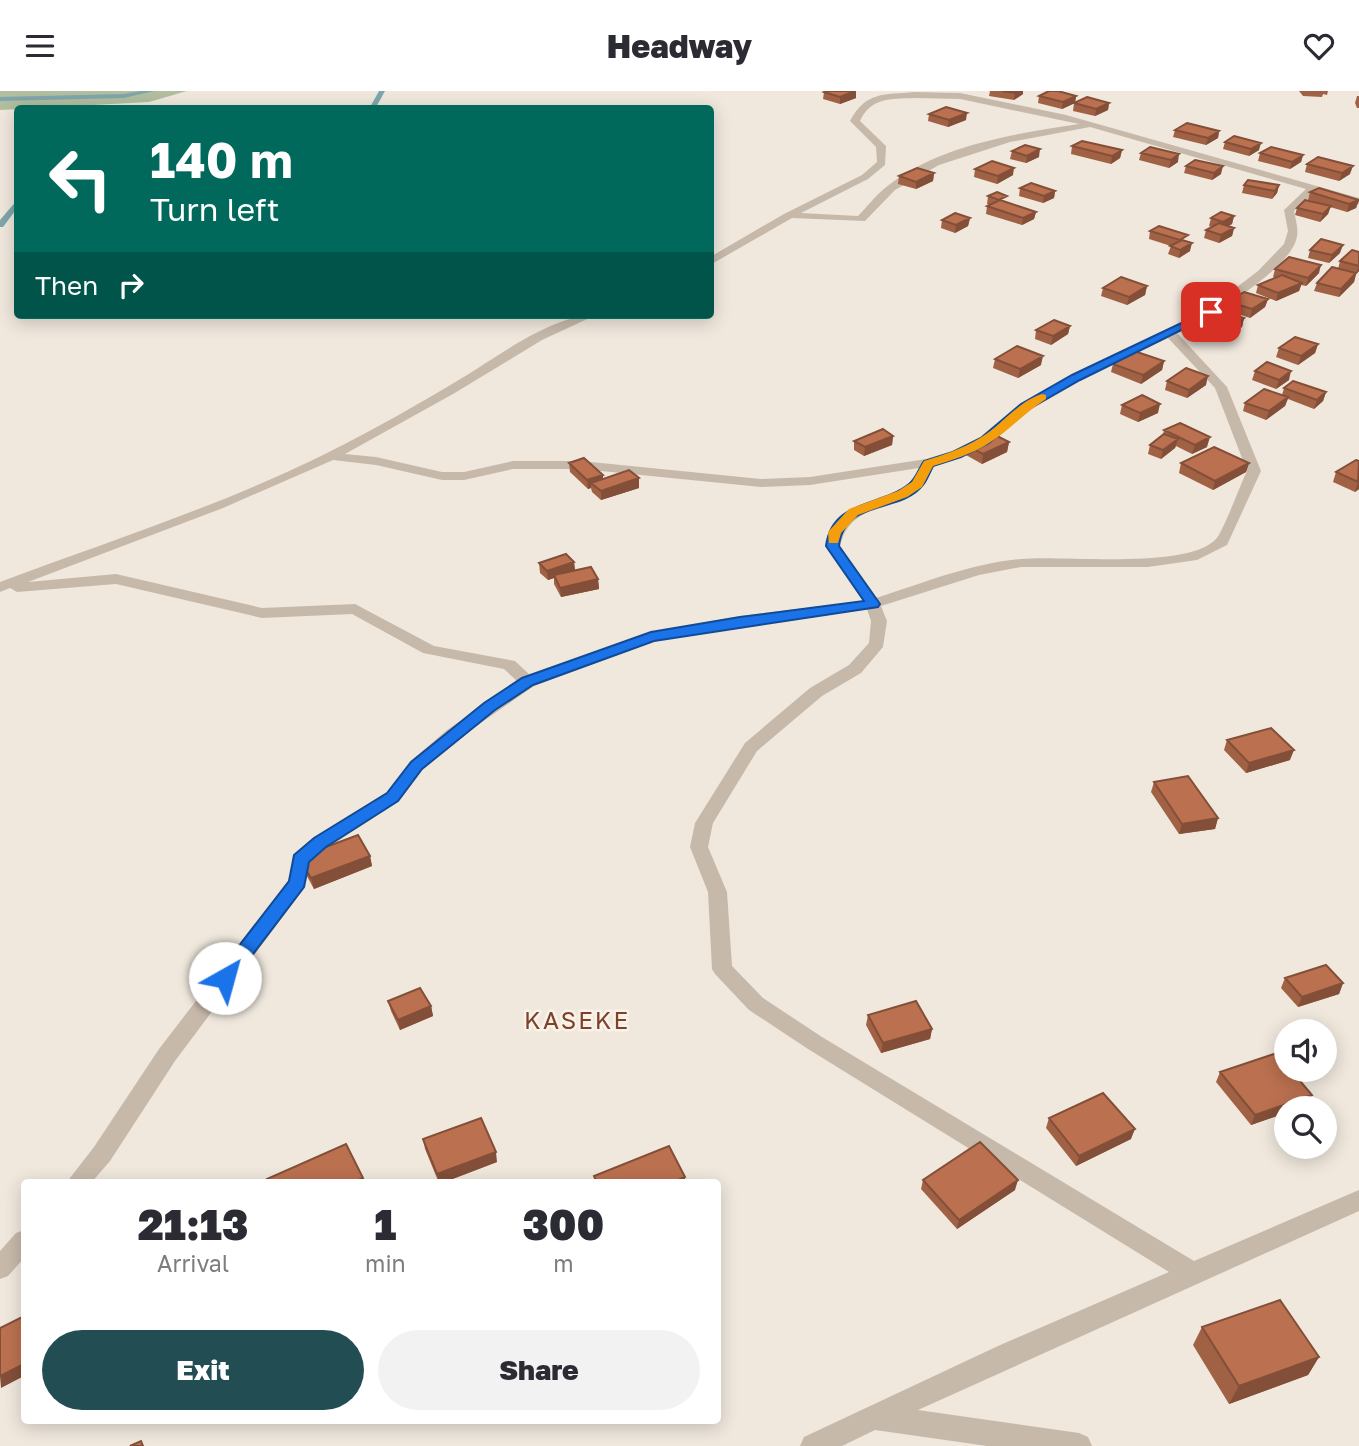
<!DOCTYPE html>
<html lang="en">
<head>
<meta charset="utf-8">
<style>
  body { margin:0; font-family:"Golos Text",sans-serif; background:#f2f2f3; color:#2b2b33; height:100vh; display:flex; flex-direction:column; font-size:26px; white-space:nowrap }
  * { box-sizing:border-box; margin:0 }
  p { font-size:23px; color:#7c7c81 }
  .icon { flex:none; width:38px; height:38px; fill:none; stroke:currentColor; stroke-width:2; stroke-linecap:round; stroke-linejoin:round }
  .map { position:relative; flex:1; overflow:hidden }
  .side { position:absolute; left:21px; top:1088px; width:700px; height:245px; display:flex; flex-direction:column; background:#fff; border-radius:7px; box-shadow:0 4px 18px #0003 }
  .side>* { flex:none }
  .banner { position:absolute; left:14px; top:14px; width:700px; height:214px; border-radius:7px; box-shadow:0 4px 18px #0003; background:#00695c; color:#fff; overflow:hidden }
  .buttons { position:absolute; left:1274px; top:928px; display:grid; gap:14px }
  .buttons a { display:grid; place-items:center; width:63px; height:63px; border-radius:50%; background:#fff; box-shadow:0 4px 18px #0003; font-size:35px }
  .pin { position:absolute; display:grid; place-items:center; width:60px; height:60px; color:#fff; margin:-30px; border-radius:14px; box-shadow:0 4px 10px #0006 }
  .me { position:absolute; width:77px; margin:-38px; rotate:38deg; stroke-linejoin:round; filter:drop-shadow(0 0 5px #0008) }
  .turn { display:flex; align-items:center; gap:24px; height:147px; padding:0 21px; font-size:32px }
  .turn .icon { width:91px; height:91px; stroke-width:2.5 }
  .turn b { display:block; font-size:49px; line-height:60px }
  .then { display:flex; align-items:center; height:66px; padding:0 21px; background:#0003; gap:14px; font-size:26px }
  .eta { display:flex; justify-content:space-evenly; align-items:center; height:119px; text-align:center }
  .eta b { font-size:42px; font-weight:800; line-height:49px }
  .cta { display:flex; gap:14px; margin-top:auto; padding:14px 21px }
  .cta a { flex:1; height:80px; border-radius:42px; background:#224d53; color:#fff; font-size:28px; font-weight:800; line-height:80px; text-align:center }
  .cta a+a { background:#f2f2f3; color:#2b2b33 }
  header { display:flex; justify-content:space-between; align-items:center; height:91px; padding:0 21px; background:#fff; font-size:32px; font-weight:800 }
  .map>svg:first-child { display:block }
  .green { fill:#b1be9f }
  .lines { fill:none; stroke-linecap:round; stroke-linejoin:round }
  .stream { fill:#7fa6ab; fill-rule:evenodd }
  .minor { fill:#c7b9aa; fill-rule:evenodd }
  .wall { fill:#a16145 }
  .shaded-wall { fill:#834f38 }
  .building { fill:#bb7150; stroke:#834f38; stroke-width:2 }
  .route { fill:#1a73e8; stroke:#114b97; stroke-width:2 }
  .slow { fill:#f59e0b }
  .labels { text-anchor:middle; stroke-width:5; stroke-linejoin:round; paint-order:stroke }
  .neighbourhood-label { font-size:24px; letter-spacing:2px; fill:#7d4229; stroke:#f8f2e9 }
</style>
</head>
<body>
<header><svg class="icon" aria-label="menu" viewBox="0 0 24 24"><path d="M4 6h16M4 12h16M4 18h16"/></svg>Headway<svg class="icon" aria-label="heart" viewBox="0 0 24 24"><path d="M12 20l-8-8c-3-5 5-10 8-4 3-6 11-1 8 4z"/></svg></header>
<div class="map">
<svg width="1359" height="1355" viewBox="0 0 1359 1355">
  <rect width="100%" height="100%" fill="#f0e8dd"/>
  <!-- green -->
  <path class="green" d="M0,0H187L149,11L0,19Z"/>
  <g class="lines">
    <!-- stream -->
    <path class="stream" d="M141,0H154L124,7L0,10V6L124,3Z
      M379,0H385L375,18H369Z
      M18,108V116L3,136H0V129Z"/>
    <!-- minor -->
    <path class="minor" d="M914,1L960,2L1066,24L1359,107V113L1315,101L1294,120C1296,131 1300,141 1295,152C1282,183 1207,228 1177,242L1227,296L1261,380L1227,454L1197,469L1148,476H1021L979,484L881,515L887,530L883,556L861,582L822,605L757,660L713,732L708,756L727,801L732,875L763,907L822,946L1194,1170L1359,1099V1120L918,1319L1079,1342L1088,1346L1092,1355H987L875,1339L842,1355H800L804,1346L998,1255L1169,1181L808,958L749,919L715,883L712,878L708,801L690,756L695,732L745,652L810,597L849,574L869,552L871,530L867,518L740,535L655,550L534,595L459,647L423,678L399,710L327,757L310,771L305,796L175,970L110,1070L91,1092H66L94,1056L159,958L289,789L294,763L313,747L387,702L411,670L447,639L518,591L504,578L423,562L352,523L262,527L116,493L17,501L10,497L0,501V491C109,450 223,414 327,362C373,339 419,313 462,287C500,264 552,224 596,224L542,249L453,303L345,363L376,366L442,381H464L513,370H581L761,388L810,386L926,368L952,360L980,346L1020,313L1072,284L1207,219L1258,180L1284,153L1288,140L1284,119L1306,98L1090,36L1010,51L939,74L895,99L865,130L792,127L710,174V166L784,123L862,84L877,71L876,56L850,30C866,0 884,4 914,1ZM914,7L960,8L1079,33C1014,43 937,54 885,97C875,105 867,116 858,125L801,122L868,88L885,74L886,55L860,30C871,6 891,8 914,7ZM1168,247L1215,297L1247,380C1241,392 1223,441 1216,448C1187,479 1064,464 1021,468C972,472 923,492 876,507L840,455C854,400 909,433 934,375L962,366L990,352L1030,319L1080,290ZM333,369L376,374L442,389H464L513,378H581L761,396L810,394L919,377C898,425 842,394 826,455L863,510L740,525L651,541L530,584L515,570L434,555L355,513L262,517L116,483L28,491L223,417Z
      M24,1139V1167L8,1185L0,1188V1160L16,1142Z"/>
  </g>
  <!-- wall -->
  <path class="wall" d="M856,0V7L840,13L823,8L824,1Z
    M990,0H1023V3L1014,9L989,5Z
    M1299,0H1328L1327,4L1323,3L1322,6L1303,5Z
    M1039,5H1076L1075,12L1062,18L1038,12Z
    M1357,5H1359V17H1357L1355,12Z
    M1074,12H1109L1108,19L1095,25L1073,20Z
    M929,23L966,29L948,36L928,30Z
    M1175,39L1219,40L1218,47L1206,54L1173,46Z
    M1225,51L1259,59L1249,65L1223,58Z
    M1072,55L1122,59L1120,67L1111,73L1071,63Z
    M1012,60L1039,66L1026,72L1010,68Z
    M1141,62L1178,71L1169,77L1139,69Z
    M1260,62L1303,64L1301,71L1290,78L1258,70Z
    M1307,73L1350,83L1339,90L1305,81Z
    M1186,75L1221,83L1212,89L1184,82Z
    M975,78L1013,84L997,93L974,86Z
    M934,82L933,90L916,98L898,93L899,85Z
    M1244,94H1279L1277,102L1272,108L1242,102Z
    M1020,97L1055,100L1054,107L1043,112L1019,105Z
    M1310,101L1359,109L1356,117L1347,121L1330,116L1328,123L1320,131L1295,124L1297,117L1322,113L1308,109Z
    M988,105L1036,121L1034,128L1022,134L986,123L987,115L990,114L987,113Z
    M1234,125L1232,133L1228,135L1234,137L1232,145L1219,152L1204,147L1206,139L1212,136L1209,135L1211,127Z
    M970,127L968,135L955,142L941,137L942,129Z
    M1150,140L1187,151L1190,160L1179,167L1168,163L1171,155L1149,148Z
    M1310,159L1340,162L1329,172L1308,167Z
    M1359,161V180L1356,183L1354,191L1339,206L1314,200L1317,192L1338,178L1340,170Z
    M1275,178L1319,182L1306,195L1301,194L1299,200L1276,210L1256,202L1258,194L1275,187L1273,186Z
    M1147,195L1145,204L1127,214L1101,205L1103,197Z
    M1268,208L1265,216L1250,227L1226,219L1229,211Z
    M1244,227L1242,236L1222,249L1203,242L1205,234Z
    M1070,235L1068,243L1051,254L1035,248L1036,239Z
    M1318,253L1315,262L1298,274L1276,266L1279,257Z
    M995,268L1041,274L1018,287L993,277Z
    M1164,270L1162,279L1141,293L1111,281L1113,273Z
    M1255,280L1289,289L1276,298L1252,289Z
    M1167,290L1206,294L1187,307L1165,299Z
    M1284,297L1326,301L1323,310L1314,318L1288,308L1285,315L1266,329L1243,320L1245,312L1282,304Z
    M1122,314L1158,322L1138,331L1120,323Z
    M1164,339L1207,356L1192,363L1176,355L1175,357L1161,368L1148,363L1150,354L1163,344Z
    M893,345L892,354L864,365L854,359V350Z
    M1009,351L1007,361L982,373L966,364L967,355Z
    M1359,370V398L1355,401L1333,391L1336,381Z
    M569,372L603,388L639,397L601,409L592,401L591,397L588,398L570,381Z
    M1181,372H1249L1246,381L1213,399L1179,382Z
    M574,471L575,479L598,488L599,498L561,506L554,493V487L548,489L540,482L539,472Z
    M1227,649L1290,669L1246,682L1224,659Z
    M1154,691L1218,727L1215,738L1179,743L1151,701Z
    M370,765L372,775L314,798L302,776L299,766Z
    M1285,887L1343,892L1339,903L1298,916L1281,897Z
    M388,910L431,915L433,925L400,939L391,920Z
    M868,924L932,938L930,948L881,962L866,934Z
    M1220,981L1307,1014L1251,1034L1216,991Z
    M1049,1027L1131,1048L1076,1075L1046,1037Z
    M423,1048L497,1071L442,1092H439L425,1058Z
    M923,1089L1015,1099L957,1138L921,1098Z
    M1202,1236L1319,1266L1308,1284L1229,1313L1193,1254Z"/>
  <!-- shaded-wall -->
  <path class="shaded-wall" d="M856,0V7L840,13V6Z
    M1018,0H1023V3L1014,9L1015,2Z
    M1076,5L1075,12L1062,18L1063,11Z
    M1109,12L1108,19L1095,25L1096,18Z
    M967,22L966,29L948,36L949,29Z
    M1219,40L1218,47L1206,54L1208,47Z
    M1261,52L1259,59L1249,65L1251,58Z
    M1040,58L1039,66L1026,72L1027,65Z
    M1122,59L1120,67L1111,73L1112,65Z
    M1179,63L1178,71L1169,77L1171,69Z
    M1303,64L1301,71L1290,78L1292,71Z
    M1223,75L1221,83L1212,89L1214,82Z
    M1353,75L1350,83L1339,90L1342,82Z
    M1014,77L1013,84L997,93L998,85Z
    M934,82L933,90L916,98V91Z
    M1279,94L1277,102L1272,108L1275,100Z
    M1055,100L1054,107L1043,112L1044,105Z
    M1359,109L1356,117L1347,121L1349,113Z
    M1331,115L1328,123L1320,131L1323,123Z
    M1036,121L1034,128L1022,134L1023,127Z
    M1234,125L1232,133L1221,139L1223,131Z
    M970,127L968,135L955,142L956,134Z
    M1234,137L1232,145L1219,152L1221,144Z
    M1192,152L1190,160L1179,167L1180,159Z
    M1343,154L1340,162L1329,172L1332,164Z
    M1321,174L1319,182L1306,195L1308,187Z
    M1359,175V180L1356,183L1354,191L1339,206L1341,198L1356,183Z
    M1302,192L1299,200L1276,210L1278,202Z
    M1147,195L1145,204L1127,214L1129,206Z
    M1268,208L1265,216L1250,227L1252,218Z
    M1244,227L1242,236L1222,249L1225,240Z
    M1070,235L1068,243L1051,254L1053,245Z
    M1318,253L1315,262L1298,274L1301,265Z
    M1043,265L1041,274L1018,287L1020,278Z
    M1164,270L1162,279L1141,293L1143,284Z
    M1291,280L1289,289L1276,298L1279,289Z
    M1208,285L1206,294L1187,307L1189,299Z
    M1326,301L1323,310L1314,318L1317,309Z
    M1288,306L1285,315L1266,329L1269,320Z
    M1160,313L1158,322L1138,331L1140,322Z
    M893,345L892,354L864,365L865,356Z
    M1210,346L1207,356L1192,363L1195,354Z
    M1178,348L1175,357L1161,368L1163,359Z
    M1009,351L1007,361L982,373L983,363Z
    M1249,372L1246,381L1213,399L1215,390Z
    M603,384V393L591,392V397L588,398L587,389Z
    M639,387V397L601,409V400Z
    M1358,391H1359V398L1355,401Z
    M574,471L575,480L554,484V487L548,489L547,480Z
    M598,488L599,498L561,506L560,497Z
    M1294,659L1290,669L1246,682L1249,672Z
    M1218,727L1215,738L1179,743L1182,733Z
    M370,765L372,775L314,798L311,787Z
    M1343,892L1339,903L1298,916L1302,906Z
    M431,915L433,925L400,939L398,929Z
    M932,938L930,948L881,962L883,952Z
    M1312,1004L1307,1014L1300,1017H1286V1022L1251,1034L1255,1024Z
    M1135,1038L1131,1048L1076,1075L1079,1065Z
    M496,1061L497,1071L442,1092H439L437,1083Z
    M685,1086V1092H671Z
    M363,1087L364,1092H352Z
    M1018,1089L1015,1099L957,1138L959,1129Z
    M1319,1266L1308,1284L1229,1313L1239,1295Z
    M24,1273V1285L1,1297L0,1285Z"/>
  <!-- building -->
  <path class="building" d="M826,0H855L840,6L824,1Z
    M1002,0H1018L1015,2Z
    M1049,0H1058L1076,5L1063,11L1039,5Z
    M1087,6L1109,12L1096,18L1074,12Z
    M946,16L967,22L949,29L929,23Z
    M1187,32L1219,40L1208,47L1175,39Z
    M1234,45L1261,52L1251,58L1225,51Z
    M1082,50L1122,59L1112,65L1072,55Z
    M1025,54L1040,58L1027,65L1012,60Z
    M1150,56L1179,63L1171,69L1141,62Z
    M1271,56L1303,64L1292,71L1260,62Z
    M1318,66L1353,75L1342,82L1307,73Z
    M1195,69L1223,75L1214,82L1186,75Z
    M992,70L1014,77L998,85L975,78Z
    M917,77L934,82L916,91L899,85Z
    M1248,89L1279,94L1275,100L1244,94Z
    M1031,92L1055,100L1044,105L1020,97Z
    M1319,97L1359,109L1349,113L1310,101Z
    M997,101L1007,105L999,109L988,105Z
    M1000,109L1036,121L1023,127L987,115Z
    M1305,109L1331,115L1323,123L1297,117Z
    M1221,121L1234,125L1223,131L1211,127Z
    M955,122L970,127L956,134L942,129Z
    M1219,132L1234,137L1221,144L1206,139Z
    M1159,135L1188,144L1180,149L1150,140Z
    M1321,148L1343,154L1332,164L1310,159Z
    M1182,149L1192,152L1180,159L1170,155Z
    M1352,159L1359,161V175L1340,170Z
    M1289,166L1321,174L1308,187L1275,178Z
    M1332,176L1356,182L1341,198L1317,192Z
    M1282,184L1302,192L1278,202L1258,194Z
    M1121,186L1147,195L1129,206L1103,197Z
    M1244,201L1268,208L1252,218L1229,211Z
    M1225,221L1244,227L1225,240L1205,234Z
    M1054,229L1070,235L1053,245L1036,239Z
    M1295,246L1318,253L1301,265L1279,257Z
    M1017,255L1043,265L1020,278L995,268Z
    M1134,260L1164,270L1143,284L1113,273Z
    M1267,271L1291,280L1279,289L1255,280Z
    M1186,277L1208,285L1189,299L1167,290Z
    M1293,290L1326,301L1317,309L1284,297Z
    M1264,298L1288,306L1269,320L1245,312Z
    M1142,304L1160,313L1140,322L1122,314Z
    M1180,332L1210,346L1195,354L1164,339Z
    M883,338L893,345L865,356L854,350Z
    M993,343L1009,351L983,363L967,355Z
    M1164,343L1178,348L1163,359L1150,354Z
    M1214,356L1249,372L1215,390L1181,372Z
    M584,367L603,384L587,389L569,372Z
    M1356,369L1359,370L1358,391L1336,381Z
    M629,379L639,387L601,400L591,392Z
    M566,463L574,471L547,480L539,472Z
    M591,476L598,488L560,497L554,484Z
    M1271,637L1294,659L1249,672L1227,649Z
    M1188,685L1218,727L1182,733L1154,691Z
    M358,744L370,765L311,787L299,766Z
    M1326,874L1343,892L1302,906L1285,887Z
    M420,897L431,915L398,929L388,910Z
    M916,910L932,938L883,952L868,924Z
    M1277,962L1286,973V978H1290L1312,1004L1255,1024L1220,981Z
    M1103,1002L1135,1038L1079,1065L1049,1027Z
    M481,1027L496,1061L437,1083L423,1048Z
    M980,1051L1018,1089L959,1129L923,1089Z
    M346,1053L363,1087L352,1092H269L267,1088Z
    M669,1055L685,1086L671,1092H597L594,1085Z
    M1280,1209L1319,1266L1239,1295L1202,1236Z
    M24,1225V1273L0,1285V1237Z
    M141,1350L143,1355H130Z"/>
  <!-- route -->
  <path class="route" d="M1211,218L1216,221L1214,223L1080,289L1029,318L989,352L961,366L933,375C930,381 927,389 923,394C901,423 844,407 839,455L880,513L878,516L654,550L533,594L495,619L422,678L398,710L326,756L309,771L304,796L231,892H218L216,887L218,882L289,790L294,764L314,747L387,702L411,671L484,612L522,587L651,541L740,526L864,510L826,455C832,408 881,416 909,393C916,388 919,377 924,370L953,361L981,347L1021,313L1072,284Z"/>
  <!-- slow -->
  <path class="slow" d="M1042,303L1046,304V308C1025,321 1010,339 989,352C972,363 952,369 933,375L922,396L907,406L858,424L841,442L838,452H829L828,441L849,418L898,400L912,391L924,370C943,364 962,358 980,347C1002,334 1017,311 1042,303Z"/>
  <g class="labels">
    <!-- neighbourhood labels -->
    <g class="neighbourhood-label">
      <text x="577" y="938">KASEKE</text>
    </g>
  </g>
</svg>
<div class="buttons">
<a><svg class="icon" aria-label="sound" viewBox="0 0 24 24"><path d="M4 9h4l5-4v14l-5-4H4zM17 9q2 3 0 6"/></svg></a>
<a><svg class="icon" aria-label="search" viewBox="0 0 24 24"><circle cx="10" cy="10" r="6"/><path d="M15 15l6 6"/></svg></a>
</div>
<div class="pin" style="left:1211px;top:221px;background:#d93025"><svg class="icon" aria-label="arrive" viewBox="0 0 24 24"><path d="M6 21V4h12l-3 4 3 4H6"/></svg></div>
<svg class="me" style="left:225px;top:887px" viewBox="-20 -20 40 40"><circle r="19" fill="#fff"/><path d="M0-13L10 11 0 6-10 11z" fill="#1a73e8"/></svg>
<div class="banner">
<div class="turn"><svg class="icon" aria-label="left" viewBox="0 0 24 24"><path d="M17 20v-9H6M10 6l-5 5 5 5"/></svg><div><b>140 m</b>Turn left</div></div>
<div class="then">Then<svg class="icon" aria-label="right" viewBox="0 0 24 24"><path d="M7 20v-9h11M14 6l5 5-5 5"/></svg></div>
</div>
<section class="side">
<div class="eta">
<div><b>21:13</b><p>Arrival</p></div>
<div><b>1</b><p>min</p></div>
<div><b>300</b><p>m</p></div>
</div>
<div class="cta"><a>Exit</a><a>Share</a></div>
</section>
</div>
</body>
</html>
